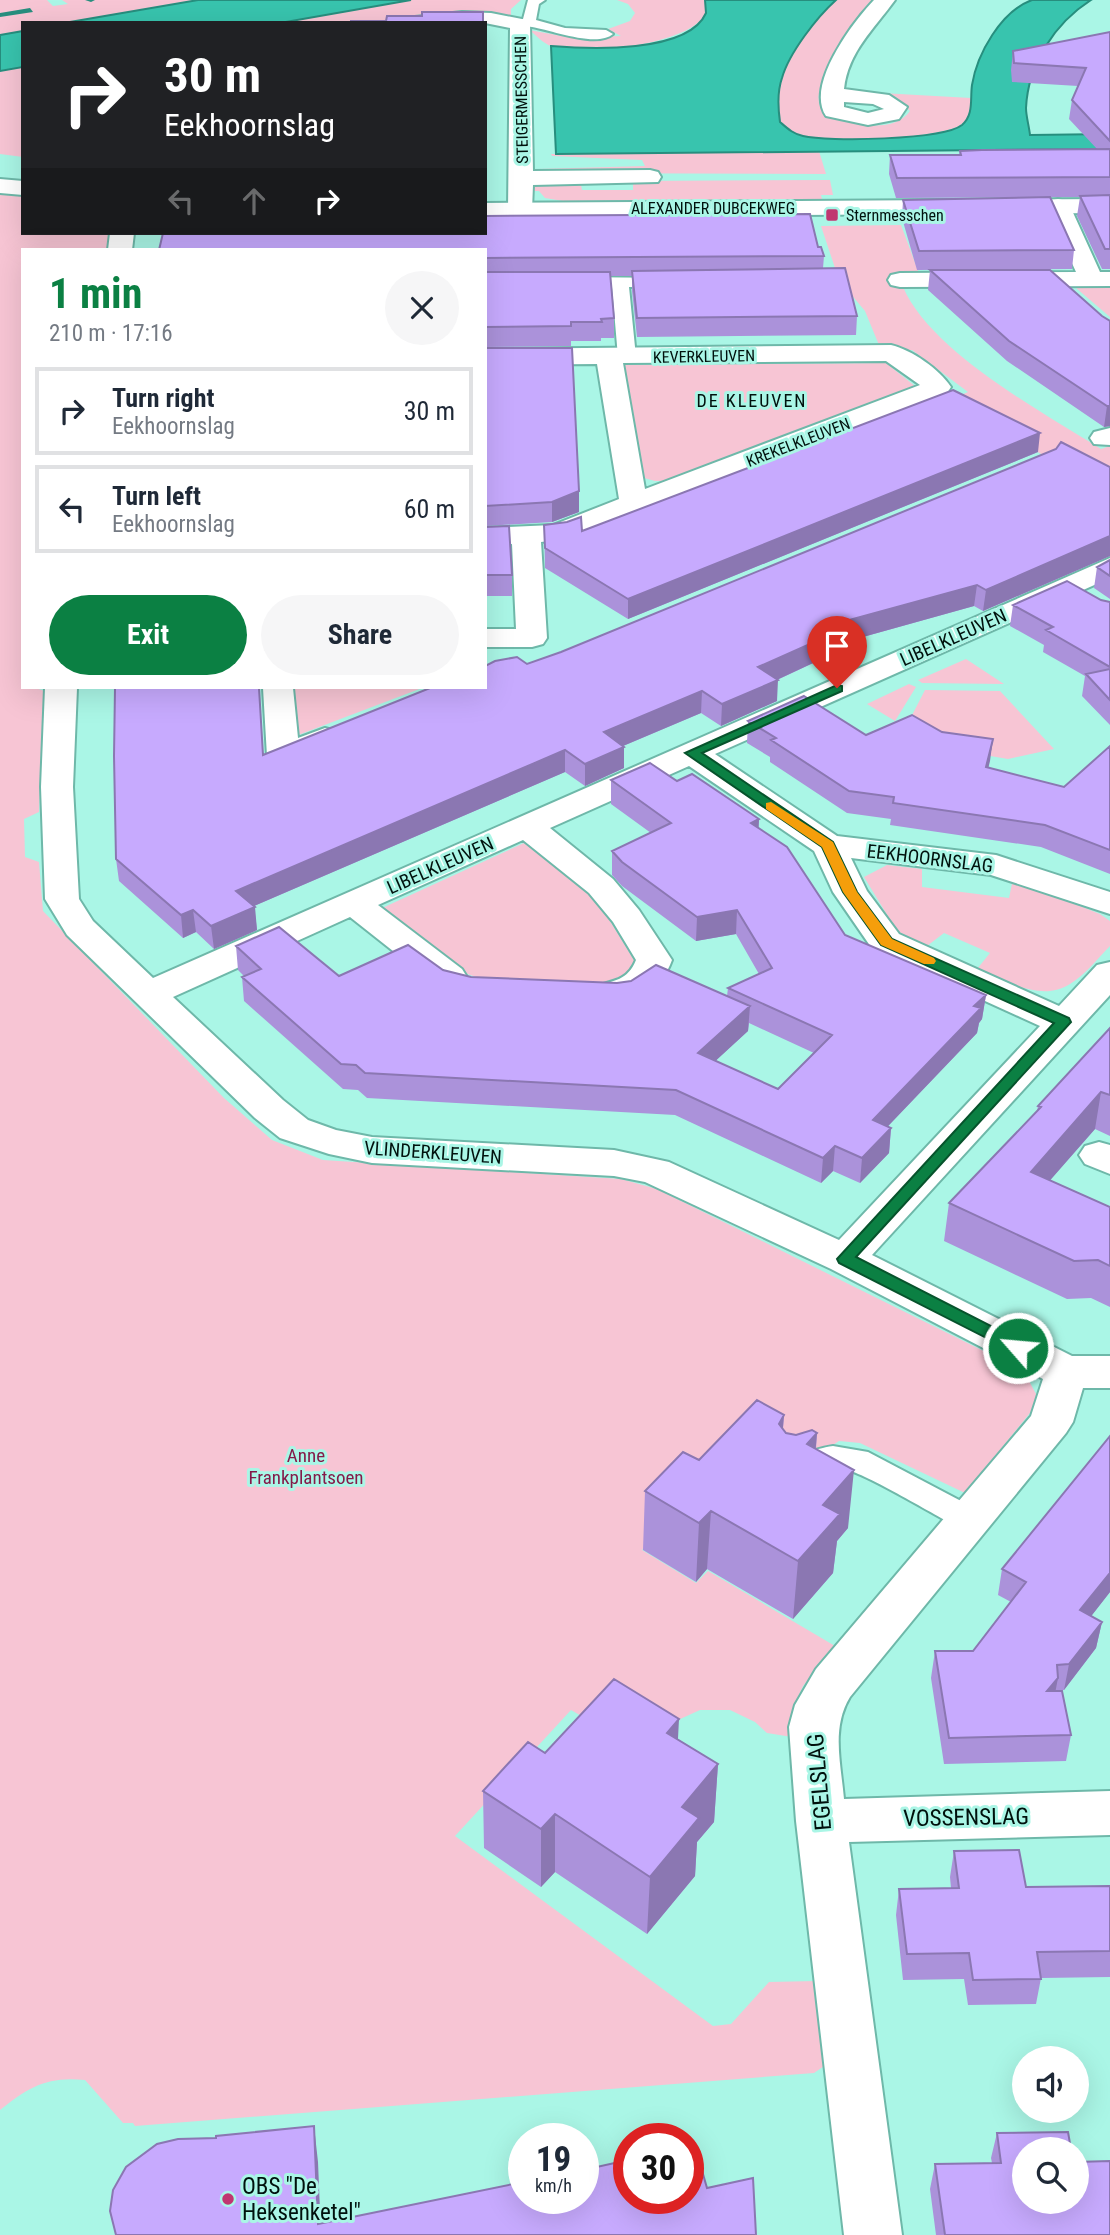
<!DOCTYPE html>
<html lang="en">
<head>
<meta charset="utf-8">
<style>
  body { margin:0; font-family:"Roboto Condensed",sans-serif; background:#f6f6f7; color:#1f2937; height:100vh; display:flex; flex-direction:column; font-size:26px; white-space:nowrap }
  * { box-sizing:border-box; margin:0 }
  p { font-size:23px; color:#747a83 }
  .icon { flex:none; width:38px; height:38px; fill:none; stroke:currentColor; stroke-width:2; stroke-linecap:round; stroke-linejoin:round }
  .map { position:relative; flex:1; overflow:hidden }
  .details { position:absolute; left:21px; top:248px; width:466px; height:441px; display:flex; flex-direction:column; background:#fff; border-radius:0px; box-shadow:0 7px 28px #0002 }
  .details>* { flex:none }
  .top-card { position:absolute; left:21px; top:21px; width:466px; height:214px; border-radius:0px; box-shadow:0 7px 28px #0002; background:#202124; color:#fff; overflow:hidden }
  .fabs { position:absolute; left:1012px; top:2046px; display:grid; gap:14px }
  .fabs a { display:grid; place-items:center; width:77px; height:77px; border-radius:50%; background:#fff; box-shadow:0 7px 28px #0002; font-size:35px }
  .speed { position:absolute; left:508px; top:2123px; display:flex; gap:14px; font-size:35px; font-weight:700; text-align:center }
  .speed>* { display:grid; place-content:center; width:91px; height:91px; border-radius:50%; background:#fff; box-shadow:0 7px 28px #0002; line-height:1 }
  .speed small { font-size:18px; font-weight:400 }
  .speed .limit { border:10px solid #d22; background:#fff; color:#111 }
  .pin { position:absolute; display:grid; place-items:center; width:60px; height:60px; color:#fff; margin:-72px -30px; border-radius:50% 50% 50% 0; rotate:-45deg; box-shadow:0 0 7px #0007 }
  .pin .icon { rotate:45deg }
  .me { position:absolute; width:77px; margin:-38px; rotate:297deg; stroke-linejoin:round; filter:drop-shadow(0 0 5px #0008) }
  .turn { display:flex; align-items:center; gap:24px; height:147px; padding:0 28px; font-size:32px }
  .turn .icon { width:91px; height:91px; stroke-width:2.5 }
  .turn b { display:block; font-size:49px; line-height:60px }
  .lanes { display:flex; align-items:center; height:66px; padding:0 28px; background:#0003; justify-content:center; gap:35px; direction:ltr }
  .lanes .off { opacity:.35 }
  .round { display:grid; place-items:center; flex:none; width:74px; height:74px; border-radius:37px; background:#f6f6f7 }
  .head { display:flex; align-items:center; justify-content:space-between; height:119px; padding:0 28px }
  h1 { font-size:42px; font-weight:700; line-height:52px; color:#0b8043 }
  .button { display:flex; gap:14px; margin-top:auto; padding:14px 28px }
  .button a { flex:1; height:80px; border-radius:42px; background:#0b8043; color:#fff; font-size:28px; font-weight:700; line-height:80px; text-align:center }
  .button a+a { background:#f6f6f7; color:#1f2937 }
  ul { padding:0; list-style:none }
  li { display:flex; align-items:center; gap:21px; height:88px; margin:0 14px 10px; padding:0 14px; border:4px solid #e0e1e3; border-radius:0px }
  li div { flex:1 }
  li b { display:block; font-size:26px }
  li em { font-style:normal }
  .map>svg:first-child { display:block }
  .green { fill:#f7c5d4 }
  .water { fill:#38c4ae; stroke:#278e7e; stroke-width:2 }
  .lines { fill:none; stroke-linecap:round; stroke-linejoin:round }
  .stream { fill:#278e7e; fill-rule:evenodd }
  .service-casing { stroke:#6eb8a9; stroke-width:4 }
  .minor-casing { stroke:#6eb8a9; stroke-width:4 }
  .tertiary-casing { stroke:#6eb8a9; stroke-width:4 }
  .service { fill:#fff; fill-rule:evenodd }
  .minor { fill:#fff; fill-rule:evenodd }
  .tertiary { fill:#fff; fill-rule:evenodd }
  .wall { fill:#ab92da; fill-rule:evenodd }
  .shaded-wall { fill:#8b77b2 }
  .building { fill:#c7aafe; stroke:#8b77b2; stroke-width:2 }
  .route { fill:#0b8043; stroke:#07532c; stroke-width:2 }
  .slow { fill:#f59e0b }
  .poi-dot { fill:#c03670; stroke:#aaf6e6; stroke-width:2.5 }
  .labels { text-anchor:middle; stroke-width:6; stroke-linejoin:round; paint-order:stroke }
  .far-street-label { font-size:16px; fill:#00110d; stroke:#aaf6e6 }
  .far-poi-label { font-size:16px; fill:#00110d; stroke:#aaf6e6; text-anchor:start }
  .far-neighbourhood-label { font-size:18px; letter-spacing:2px; fill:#00110d; stroke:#aaf6e6 }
  .street-label { font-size:19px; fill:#00110d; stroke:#aaf6e6 }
  .park-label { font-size:19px; fill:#841a49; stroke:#aaf6e6 }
  .near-street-label { font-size:23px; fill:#00110d; stroke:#aaf6e6 }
  .near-poi-label { font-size:23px; fill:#00110d; stroke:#aaf6e6; text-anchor:start }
</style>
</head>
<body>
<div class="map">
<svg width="1110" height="2235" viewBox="0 0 1110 2235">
  <rect width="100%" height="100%" fill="#aaf6e6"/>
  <!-- green -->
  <path class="green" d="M0,0H47L53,6L68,4L62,0H198L64,23H23V31L0,35Z
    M411,0H521L511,9V18L441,14L375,23H280Z
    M617,0H705L706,13C691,45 582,57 551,46C544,44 536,35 529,30L573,38L621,36L608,29L630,21L635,13L628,4Z
    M836,0H873C855,15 815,79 819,103C820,107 822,110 823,113C846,123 892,136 910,111L896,97L881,93L971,98C971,107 971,115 963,123C947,140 828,142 803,136C793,134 787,129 780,122C778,108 777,92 782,78C789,53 817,17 836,0Z
    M23,67V157L0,154V71Z
    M819,151L826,174L539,173L538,169L645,166L642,160L552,156L551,154Z
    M830,180L833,195H821L822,199L563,201L545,198L539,191H531L533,186L570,181V185H581L582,190H633V181Z
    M0,192L23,196V233H111L106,250H23V688H36L44,691L39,812L24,819L25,857L39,862L43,911L224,1098L272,1140L323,1160L621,1179L657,1189L1030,1374L1028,1379L1036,1394L1034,1408L965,1493L860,1443L839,1441L792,1472L680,1509L642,1550L696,1583L708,1571L835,1646L803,1686L793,1708L792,1737L767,1733L755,1722L730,1710H700L678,1720L649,1755L571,1710L455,1836L713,2026L731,2024L769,1982L817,1981L830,2062L814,2073L135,2126L133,2123H123L85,2080C47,2076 29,2087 0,2110Z
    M901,225L920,276L906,281L903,287C931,352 1042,412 1101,449L1110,446V492L1034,450L959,396L968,392L912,350H881L865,311L839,280L821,226Z
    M1076,288H1110V317Z
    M886,363L920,390L675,481H655L637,476L619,365Z
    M966,659L1004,684L922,683L918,680Z
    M909,684L916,687L895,721L867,704Z
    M292,688H422L293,737Z
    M925,690L1000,691L1054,749L1008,759L943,748L909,721Z
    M524,843L596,898L637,965L632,975L608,984L476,977L462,972L380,909Z
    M887,865L922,869V887L1009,898L1013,879L1100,914L1110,921V946C1098,958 1085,975 1070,984C1041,1003 1004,980 977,969L990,953L944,933L927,946L897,931L864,877Z"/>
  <!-- water -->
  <path class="water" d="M198,0H411L280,23H64Z
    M705,0H836C817,17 789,53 782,78C777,92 778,108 780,122C787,128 793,134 803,136C827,142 943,140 962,125C974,115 970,99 972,85C977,54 1001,11 1032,0C1044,0 1076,0 1091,0C1055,23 1028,64 1026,108C1026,116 1029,126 1030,135L1110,134V149L556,154L551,46C588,49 688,54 706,13Z
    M23,31V67L0,71V35Z"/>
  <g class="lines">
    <!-- stream -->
    <path class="stream" d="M85,0H95L91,2Z
      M30,8L33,12L0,17V13Z"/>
    <defs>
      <path id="service" d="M528,0H545L539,4L536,20L565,28L606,30L613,34C597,48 551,30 532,27C526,26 521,28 515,27V21L523,19Z
        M574,277L674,278L676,282L674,286L668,287H629L636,357L633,361H621L618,357L612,287L568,286L566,282Z
        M833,1446L868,1452L980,1511L984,1519L980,1527L969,1531L958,1527C936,1516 862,1471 843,1469C820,1468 810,1489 788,1482L784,1474C794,1456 813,1449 833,1446Z"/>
      <path id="minor" d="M874,0H895C874,29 848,52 844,89L889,95L907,107L899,119L868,125L826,116C805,85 853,22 874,0ZM844,102L873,104L884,109L868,113L844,107Z
        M462,12L491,13L527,20L530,24L533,171L650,170L658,172L661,177L658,182L533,185L532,210L528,215H512L508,210L510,28L485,23H393L396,19Z
        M1058,199L1066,201L1070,206L1100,272H1110V286L900,287L891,285L888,280L891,275L900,273L1076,272L1046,206L1050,201Z
        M110,233H134L132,250H108Z
        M891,345C912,350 939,369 951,387L947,393L567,539L541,542L547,638L543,644L532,647H485V629H516L512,544L485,546V528L553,525L619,499L597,364L485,365V349ZM886,361L920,385L645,489L623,363Z
        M1110,428V445L1094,444L1090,438L1094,432Z
        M1110,558V578L715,754L837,836L996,855L1110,892V914L991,875L851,858L867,891L899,934L1059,1006L1097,965L1110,962V995L872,1255L1072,1356H1110V1388H1083L1073,1422L1066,1433L850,1697C831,1728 841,1764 844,1799L1110,1791V1835L849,1842L902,2235H844L796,1821L789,1727L795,1705L816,1669L1031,1416L1043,1379L831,1269L645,1182L614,1176L372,1163L329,1154L280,1138L255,1118L67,935L45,899L41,787L45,688H77L73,787L79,899L93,921L153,978ZM689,766L814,851L833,892L873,950L1040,1026L839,1240L669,1162L614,1150L372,1137L336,1130L308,1120L283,1100L173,997L350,917L436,985L449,988L462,985L467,977L462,969L378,905L523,840L589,893L613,922L636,960C628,980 614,981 595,986L590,994L595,1002C630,1011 660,993 672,960L639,910L613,879L550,828Z
        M263,688H293L298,738L325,728L336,731L341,738C334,748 296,766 283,766C279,766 275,764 272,763L267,756Z
        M1099,1142L1110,1145V1174L1085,1164L1079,1155L1085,1146Z"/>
      <path id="tertiary" d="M0,179L23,181V195L0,193Z
        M1110,199V213L485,217V203Z"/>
    </defs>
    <!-- service casing -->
    <use href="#service" class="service-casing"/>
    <!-- minor casing -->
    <use href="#minor" class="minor-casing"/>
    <!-- tertiary casing -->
    <use href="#tertiary" class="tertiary-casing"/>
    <!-- service -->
    <use href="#service" class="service"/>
    <!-- minor -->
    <use href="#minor" class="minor"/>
    <!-- tertiary -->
    <use href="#tertiary" class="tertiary"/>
  </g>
  <!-- wall -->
  <path class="wall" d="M1110,32V269H1102L1077,216L1080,197L896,198L889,174L890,155H959L960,151L1097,149L1069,119L1072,100L1078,86L1012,82L1011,70L1013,51Z
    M903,200L1074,250L1072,269L917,270L902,218Z
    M818,247L824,256L823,268L857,316L856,335L637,337L632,291V276H610L614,318V338H601V341H571V346L485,347V250Z
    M930,270L1102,316L1110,426L1104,427L1007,361L928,290Z
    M485,348L579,491V512L552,522L485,526Z
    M1038,452L628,619L545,568L544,525L582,531Z
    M1110,467V556L983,611L974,606L827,647L826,657L777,680V701L721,726L701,713L623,746L624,768L585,786L565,772L254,906L257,930L214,949L196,932L183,938L119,881L116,859L264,755L527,664Z
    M485,527L512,575V596H485Z
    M1110,560V599L1094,588L1097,567Z
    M1101,600L1110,602V725L1082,696L1085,676L1043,652L1044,645L1010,626L1013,605Z
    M748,721L866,735L942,732L993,739L988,768L1064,787L1110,746V874L1041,847L890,825L891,819L847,813L770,762V757L747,743Z
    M611,780L677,781L759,819L758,828L845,935L986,995L982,1019L979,1023L977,1033L888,1126L891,1128L889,1153L860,1183L833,1171L821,1183L675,1115L367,1098L358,1090L343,1089L244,1001L242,977L244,976L238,970L236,946L339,976L443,970L471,977L727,996L728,988L759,974L736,934L696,941L622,886L612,875V851L651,833L611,804ZM749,1023L814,1053L778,1089L715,1061L748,1031Z
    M1110,1028V1136L1095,1129L1050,1180L1110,1207V1307L1091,1298L1067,1299L944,1241L949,1203L1037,1111L1038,1106Z
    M784,1415L783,1429L786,1433L796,1435L817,1433L816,1449L848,1528L837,1541L833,1573L793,1619L707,1569L696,1582L643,1550L645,1491L699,1460Z
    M1110,1436V1592L1091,1616L1102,1622L1096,1648L1064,1690L1055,1691L1071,1735L1066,1761L944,1764L931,1678L935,1651H973L1011,1602L998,1595L1002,1569Z
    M678,1739L718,1764L714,1822L697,1842L695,1876L647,1934L555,1872L541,1887L484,1848L483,1791L545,1753Z
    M954,1851L1026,1887L1110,1886V1977L1041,1978L1036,2004L968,2005L964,1979L903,1980L896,1915L899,1889L951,1888L950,1877Z
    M997,2133L1024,2149L1110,2235H936L930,2189L935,2164L992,2163L991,2158Z"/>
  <!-- shaded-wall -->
  <path class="shaded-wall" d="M1107,406H1110V426L1104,427Z
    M1040,433L1038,452L628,619V599Z
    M579,491V512L552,522V502Z
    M1110,536V556L983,611L986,590Z
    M977,585L974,606L827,647L826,657L757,689L758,667L816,629Z
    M778,680L777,701L721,726L722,704Z
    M702,691L701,713L604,754V732Z
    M993,739L990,761L983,789L986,767Z
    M624,747V768L585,786V764Z
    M565,750V772L238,913L236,891Z
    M759,819L758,843L751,823Z
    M255,907L257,930L214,949L211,926Z
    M193,910L196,932L183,938L181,915Z
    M737,910L736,934L696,941L697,917Z
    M986,995L982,1019L979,1023L977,1033L871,1144L873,1120L974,1006Z
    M750,1006L748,1031L697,1078L698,1053Z
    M1101,1092L1095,1129L1025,1209L1031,1172Z
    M891,1128L889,1153L860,1183L862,1158Z
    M835,1146L833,1171L821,1183L823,1158Z
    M784,1415L779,1473V1424Z
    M817,1433L812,1492L807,1444Z
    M854,1470L848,1528L837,1541L833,1573L793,1619L798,1561L823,1505Z
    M711,1511L707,1569L696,1582L699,1523Z
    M1110,1573V1592L1075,1637L1080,1610Z
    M1102,1622L1096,1648L1064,1690L1069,1664Z
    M1058,1678L1053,1704L1047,1691Z
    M679,1719L676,1777L667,1733Z
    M718,1764L714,1822L697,1842L695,1876L647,1934L650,1877L682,1807Z
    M555,1814V1872L541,1887V1829Z
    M314,2126L318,2162L321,2235L318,2224Z"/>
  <!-- building -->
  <path class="building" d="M422,12H483V23H351V21H386L387,16H422Z
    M1110,32V141L1072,100L1086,68L1014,63L1013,51Z
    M1110,149V177L897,178L890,155H961L960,151L982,150Z
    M1110,195V249H1105L1080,196Z
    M1050,197L1074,250L919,251L903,200Z
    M810,214L818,247H821L824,256L485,258V250H159L163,233H485V216Z
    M845,268L857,316L637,318L632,271Z
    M930,270H1050L1102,316L1110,321V406H1107L1009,341Z
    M485,272H610L614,318L601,319L602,322H571V326L485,327Z
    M485,348H572L579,491L552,502L485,506Z
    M953,390L1040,433L628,599L545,548L544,525L567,522L581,517L582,531Z
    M1061,442L1110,467V536L986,590L977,585L816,629L828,636L758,667L778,680L722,704L702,691L604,732L624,747L585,764L565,750L236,891L255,907L211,926L193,910L181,915L116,859L114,756L115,688H259L263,755L430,688H485V666L495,661L517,657L527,664L561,652L1056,449Z
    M509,526L512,575H485V527Z
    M1110,560V576L1097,567Z
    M1067,581L1101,600L1110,602V667L1046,630L1053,627L1013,605Z
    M1110,669V700L1086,674Z
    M804,696L866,735L912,715L942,732L993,739L986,767L1064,787L1110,746V850L1045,825L893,803L894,797L849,791L771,740L776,738L748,721Z
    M650,763L677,781L692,774L759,819L751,823L787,847L845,935L986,995L974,1006L981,1008L873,1120L891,1128L862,1158L835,1146L823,1158L676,1090L365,1073L356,1065L341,1064L242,977L261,969L236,946L279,927L339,976L408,945L443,970L471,977L617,983L631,981L656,965L750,1006L698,1053L778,1089L832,1035L728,988L772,968L737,910L697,917L622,862L612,851L671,823L611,780Z
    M1110,1028V1095L1101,1092L1031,1172L1110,1207V1266L1098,1260L1074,1261L949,1203L1041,1107L1038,1106Z
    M757,1400L784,1415L779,1424L786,1433L796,1435L812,1430L817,1433L807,1444L854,1470L823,1505L840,1514L798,1561L711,1511L699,1523L645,1491L683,1452L699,1460Z
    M1110,1436V1573L1080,1610L1102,1622L1069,1664L1057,1665L1058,1678L1047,1691H1062L1071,1735L949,1738L935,1651H973L1026,1582L1002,1569Z
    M614,1679L679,1719L667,1733L718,1764L682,1807L699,1818L650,1877L555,1814L541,1829L483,1791L528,1742L545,1753Z
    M1019,1850L1026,1887L1110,1886V1951L1037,1952L1041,1979L973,1980L969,1953L907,1954L899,1889L959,1888L954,1851Z
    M314,2126L318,2224L523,2182V2198H583V2170L628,2160V2198H688V2148L695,2146L707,2188L753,2178L756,2235H116L110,2211L113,2190L126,2167L157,2144L178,2139L216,2138V2136Z
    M1068,2132L1071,2149H1024V2202H1076V2162L1110,2161V2235H945L935,2164L1001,2163L997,2133Z"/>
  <!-- route -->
  <path class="route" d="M837,685L842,686V691L702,753L833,842L857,892L892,939L1069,1018L1071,1022L856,1257L1024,1343L1027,1348L1024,1352L1018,1354L839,1263L837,1259L1054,1023L881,945L843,892L822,847L685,753Z"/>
  <!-- slow -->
  <path class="slow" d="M771,802L833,842L857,892L892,939L934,958L936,961L934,964H924L881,945L843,892L822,847L766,809V803Z"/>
  <!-- markers -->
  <g class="poi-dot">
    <rect x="825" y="208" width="14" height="14" rx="3.5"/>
    <circle cx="228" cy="2199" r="7"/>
  </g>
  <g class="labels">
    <!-- far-street labels -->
    <g class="far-street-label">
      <text transform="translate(521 100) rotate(-91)" y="6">STEIGERMESSCHEN</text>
      <text x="713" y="214">ALEXANDER DUBCEKWEG</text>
      <text transform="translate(704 356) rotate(-1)" y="6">KEVERKLEUVEN</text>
      <text transform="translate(798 442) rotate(-21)" y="6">KREKELKLEUVEN</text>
    </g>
    <!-- far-poi labels -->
    <g class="far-poi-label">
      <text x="846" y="221">Sternmesschen</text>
    </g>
    <!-- far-neighbourhood labels -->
    <g class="far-neighbourhood-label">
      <text x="752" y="407">DE KLEUVEN</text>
    </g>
    <!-- street labels -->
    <g class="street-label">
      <text transform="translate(953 637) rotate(-24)" y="7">LIBELKLEUVEN</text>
      <text transform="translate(930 858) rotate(7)" y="7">EEKHOORNSLAG</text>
      <text transform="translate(440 865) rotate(-24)" y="7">LIBELKLEUVEN</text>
      <text transform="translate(433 1152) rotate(4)" y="7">VLINDERKLEUVEN</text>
    </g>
    <!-- park labels -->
    <g class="park-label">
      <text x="306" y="1462">Anne<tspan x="306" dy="22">Frankplantsoen</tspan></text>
    </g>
    <!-- near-street labels -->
    <g class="near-street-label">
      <text transform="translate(819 1782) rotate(-95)" y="8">EGELSLAG</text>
      <text transform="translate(966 1817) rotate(-1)" y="8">VOSSENSLAG</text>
    </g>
    <!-- near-poi labels -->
    <g class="near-poi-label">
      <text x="242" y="2194">OBS "De<tspan x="242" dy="26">Heksenketel"</tspan></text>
    </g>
  </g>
</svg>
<div class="fabs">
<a><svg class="icon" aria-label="sound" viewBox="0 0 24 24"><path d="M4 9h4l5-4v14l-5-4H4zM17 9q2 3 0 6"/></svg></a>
<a><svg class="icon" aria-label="search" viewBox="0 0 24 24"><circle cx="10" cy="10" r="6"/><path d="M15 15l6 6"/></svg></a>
</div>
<div class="speed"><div>19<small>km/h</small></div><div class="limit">30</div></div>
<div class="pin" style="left:837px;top:688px;background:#d93025"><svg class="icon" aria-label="arrive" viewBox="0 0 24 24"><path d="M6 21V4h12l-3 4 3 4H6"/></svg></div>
<svg class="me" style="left:1018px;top:1348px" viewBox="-20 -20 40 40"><circle r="17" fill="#0b8043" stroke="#fff" stroke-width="3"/><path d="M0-11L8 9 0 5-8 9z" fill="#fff"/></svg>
<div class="top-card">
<div class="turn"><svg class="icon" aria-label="right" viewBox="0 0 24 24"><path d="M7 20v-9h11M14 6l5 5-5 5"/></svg><div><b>30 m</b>Eekhoornslag</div></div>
<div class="lanes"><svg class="icon off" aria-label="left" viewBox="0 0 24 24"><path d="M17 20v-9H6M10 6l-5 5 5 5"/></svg><svg class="icon off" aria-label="ahead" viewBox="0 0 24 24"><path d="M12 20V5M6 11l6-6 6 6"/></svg><svg class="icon" aria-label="right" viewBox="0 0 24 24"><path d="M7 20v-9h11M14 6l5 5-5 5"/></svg></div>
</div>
<section class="details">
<div class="head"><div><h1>1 min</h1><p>210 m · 17:16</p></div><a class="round"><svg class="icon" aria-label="close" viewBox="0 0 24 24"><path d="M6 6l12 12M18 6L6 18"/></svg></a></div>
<ul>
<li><svg class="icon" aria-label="right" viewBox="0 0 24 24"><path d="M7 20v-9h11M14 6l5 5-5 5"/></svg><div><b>Turn right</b><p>Eekhoornslag</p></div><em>30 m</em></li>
<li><svg class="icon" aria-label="left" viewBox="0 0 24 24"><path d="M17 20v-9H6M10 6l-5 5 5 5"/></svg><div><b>Turn left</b><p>Eekhoornslag</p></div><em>60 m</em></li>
</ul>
<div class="button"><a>Exit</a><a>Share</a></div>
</section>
</div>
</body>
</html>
